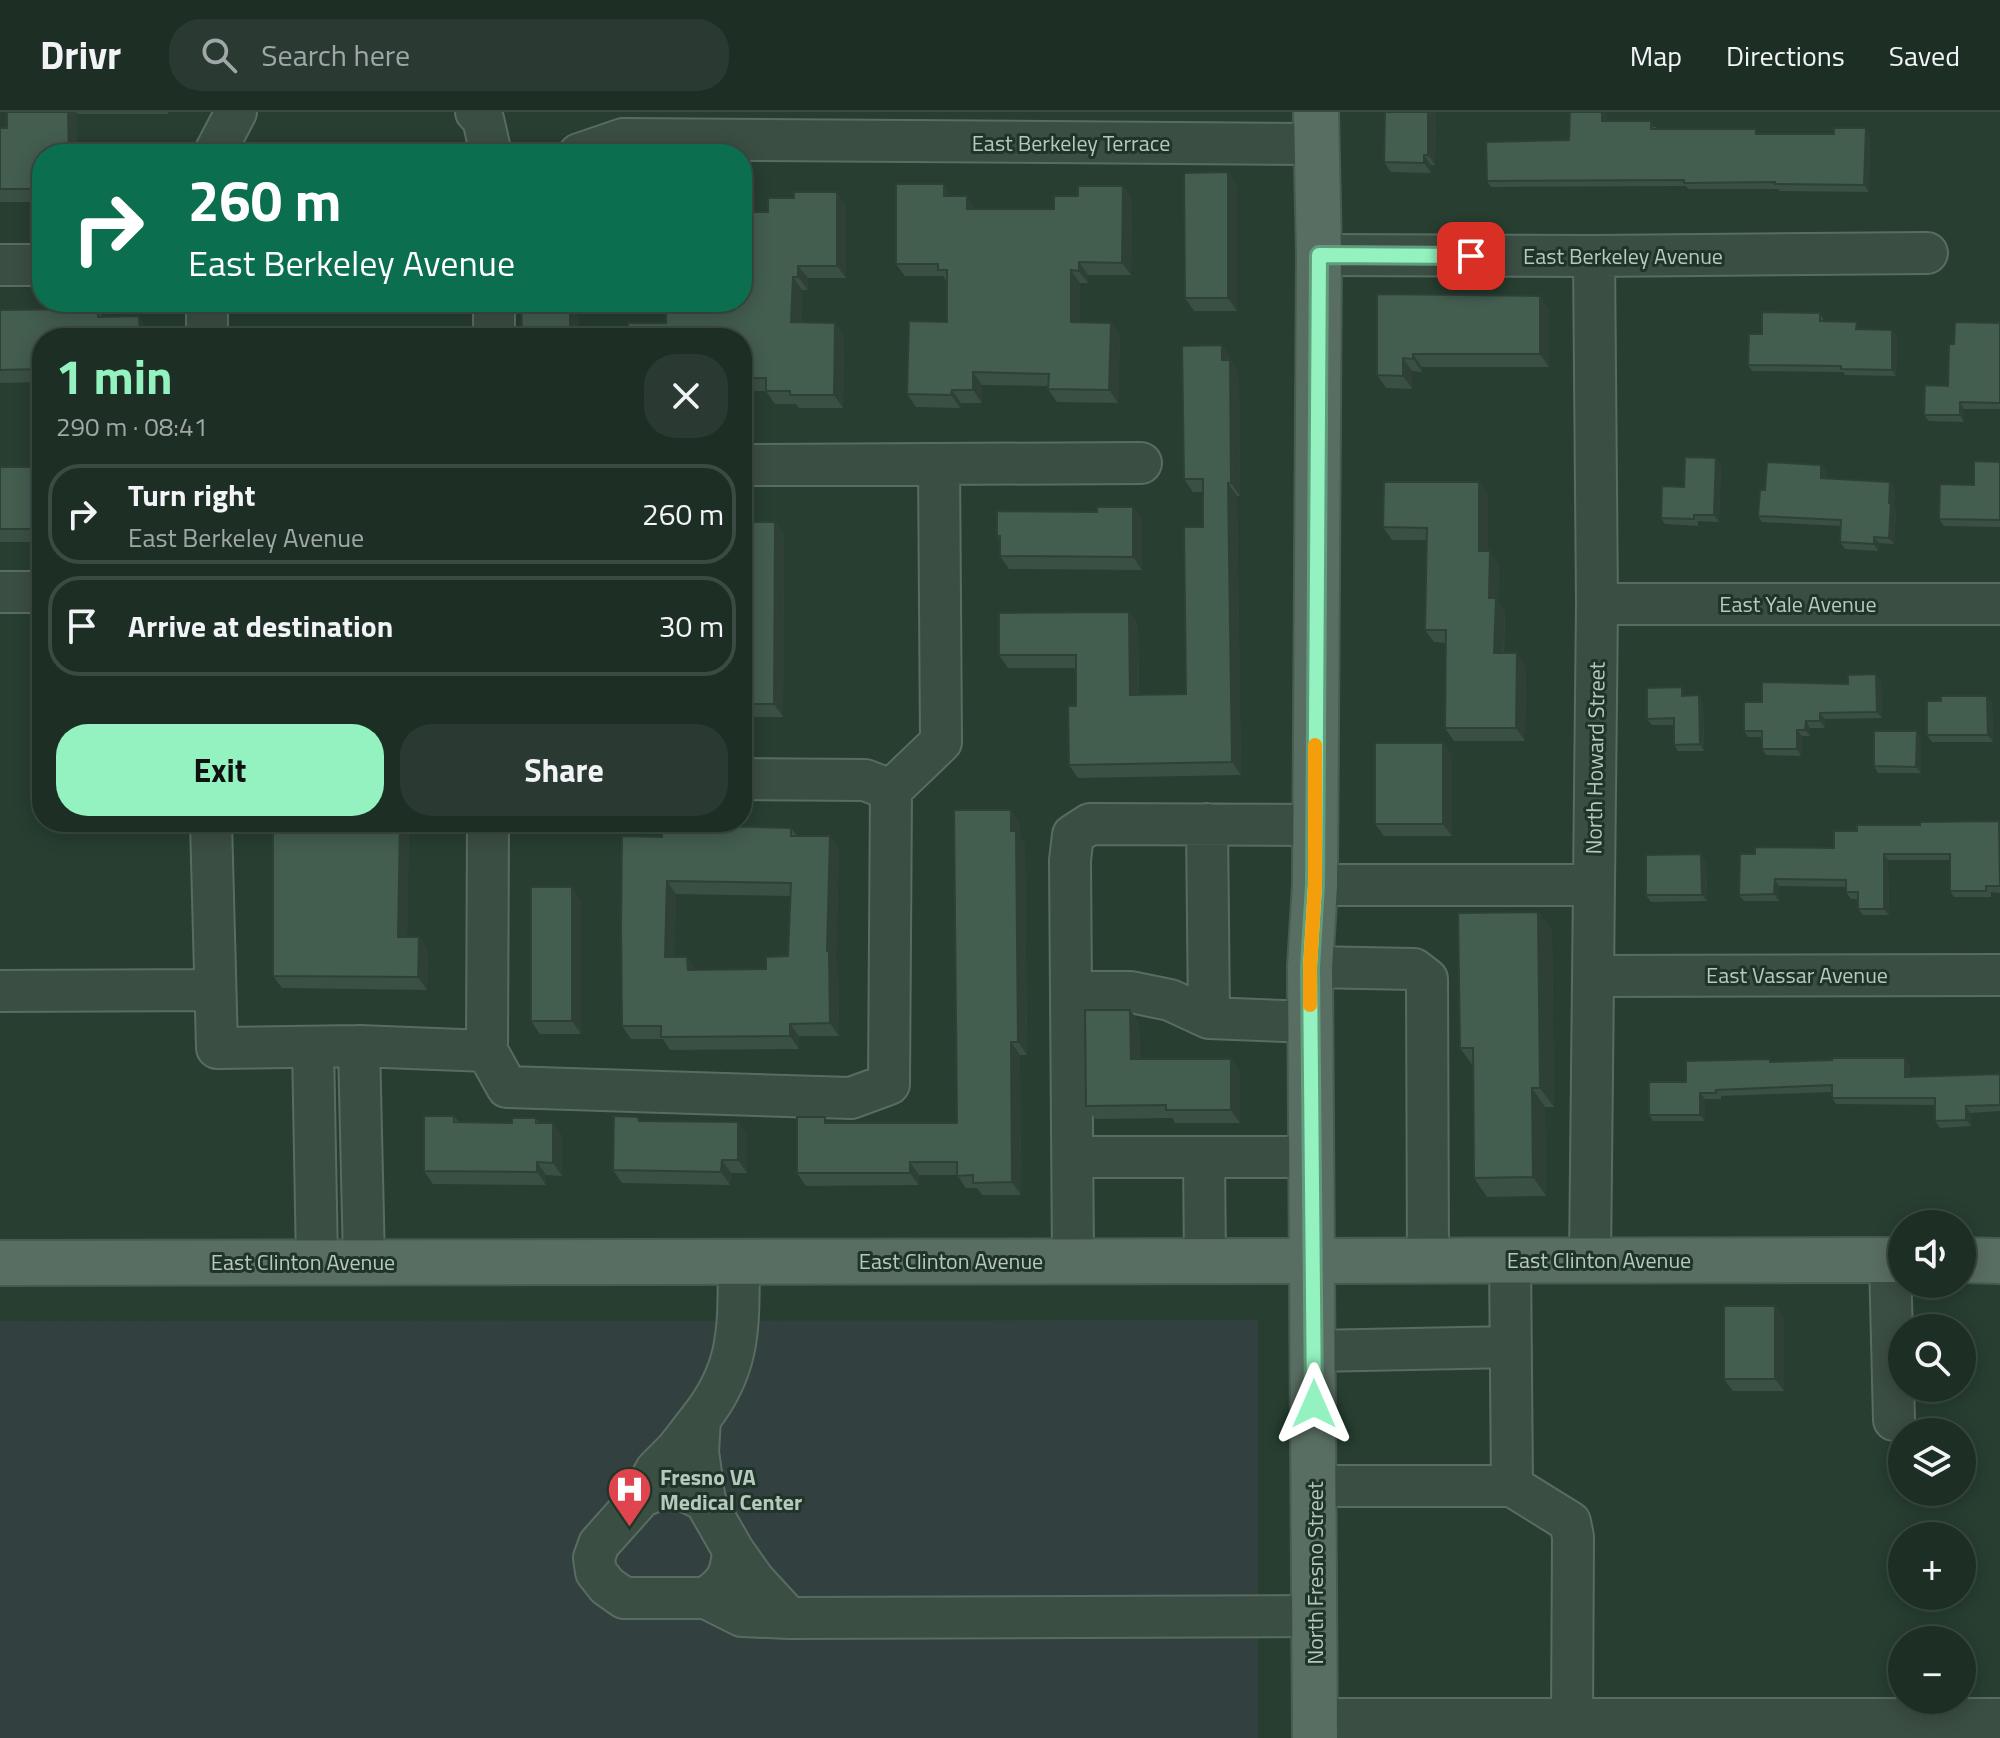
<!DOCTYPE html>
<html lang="en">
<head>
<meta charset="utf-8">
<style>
  body { margin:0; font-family:"Titillium Web",sans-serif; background:#2a3a32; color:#f1f3f6; height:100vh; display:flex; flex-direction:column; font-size:30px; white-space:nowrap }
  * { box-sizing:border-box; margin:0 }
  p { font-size:26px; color:#a0a8a7 }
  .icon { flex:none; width:44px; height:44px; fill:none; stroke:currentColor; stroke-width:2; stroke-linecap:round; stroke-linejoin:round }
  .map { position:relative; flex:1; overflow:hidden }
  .drawer { position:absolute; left:32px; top:216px; width:720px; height:504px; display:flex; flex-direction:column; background:#1d2e25; border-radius:32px; box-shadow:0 4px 20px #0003,0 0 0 2px #3b4a42 }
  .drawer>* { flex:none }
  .guide { position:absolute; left:32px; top:32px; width:720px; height:168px; border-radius:32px; box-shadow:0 4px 20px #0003,0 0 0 2px #3b4a42; background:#0b6e4f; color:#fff; overflow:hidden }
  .controls { position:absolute; left:1888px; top:1098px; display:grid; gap:16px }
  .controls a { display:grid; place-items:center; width:88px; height:88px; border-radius:50%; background:#1d2e25; box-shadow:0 4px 20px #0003,0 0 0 2px #3b4a42; font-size:40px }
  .pin { position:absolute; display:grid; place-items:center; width:68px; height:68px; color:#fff; margin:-34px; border-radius:16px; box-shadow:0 4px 12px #0006 }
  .me { position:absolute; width:88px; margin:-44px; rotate:0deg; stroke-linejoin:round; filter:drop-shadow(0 0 6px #0008) }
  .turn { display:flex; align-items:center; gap:28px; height:168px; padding:0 24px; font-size:36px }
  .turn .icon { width:104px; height:104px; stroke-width:2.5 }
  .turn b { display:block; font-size:56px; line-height:68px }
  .round { display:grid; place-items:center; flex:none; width:84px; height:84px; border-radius:32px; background:#2a3a32 }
  .headline { display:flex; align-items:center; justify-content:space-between; height:136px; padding:0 24px }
  h1 { font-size:48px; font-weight:700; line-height:60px; color:#93f2bf }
  .action { display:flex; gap:16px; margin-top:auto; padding:16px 24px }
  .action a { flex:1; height:92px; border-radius:32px; background:#93f2bf; color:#111; font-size:32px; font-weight:700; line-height:92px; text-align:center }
  .action a+a { background:#2a3a32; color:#f1f3f6 }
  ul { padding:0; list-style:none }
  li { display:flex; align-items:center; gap:24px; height:100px; margin:0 16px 12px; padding:0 8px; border:4px solid #3b4a42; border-radius:32px }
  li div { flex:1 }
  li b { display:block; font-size:30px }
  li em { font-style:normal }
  header { display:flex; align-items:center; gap:48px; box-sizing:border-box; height:112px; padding:0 40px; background:#1d2e25; border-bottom:2px solid #3b4a42 }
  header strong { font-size:38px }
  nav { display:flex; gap:44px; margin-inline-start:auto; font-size:28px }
  .search { width:560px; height:72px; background:#2a3a32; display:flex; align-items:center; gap:20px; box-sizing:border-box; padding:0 28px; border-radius:32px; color:#a0a8a7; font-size:30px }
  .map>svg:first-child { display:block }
  .medical { fill:#324040 }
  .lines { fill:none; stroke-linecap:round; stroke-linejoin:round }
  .minor-casing { stroke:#596c61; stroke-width:44 }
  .major-casing { stroke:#475b4f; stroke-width:48 }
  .minor { stroke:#3b4e43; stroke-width:40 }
  .major { stroke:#596e62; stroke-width:44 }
  .wall { fill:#3a5044; fill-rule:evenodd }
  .shaded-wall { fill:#2f4137 }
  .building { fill:#435d4f; stroke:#2f4137; stroke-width:2; fill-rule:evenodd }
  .route-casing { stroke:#609d7c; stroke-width:20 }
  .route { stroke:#93f2bf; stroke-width:14 }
  .slow { stroke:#f59e0b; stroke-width:14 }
  .labels { text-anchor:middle; stroke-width:6; stroke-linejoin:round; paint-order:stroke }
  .street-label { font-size:22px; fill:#b7c9bf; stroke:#203428 }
  .poi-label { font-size:22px; font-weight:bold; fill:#b7c9bf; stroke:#203428; text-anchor:start }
</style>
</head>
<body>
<header>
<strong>Drivr</strong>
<div class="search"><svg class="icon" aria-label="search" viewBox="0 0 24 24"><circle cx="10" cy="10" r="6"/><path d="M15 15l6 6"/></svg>Search here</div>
<nav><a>Map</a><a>Directions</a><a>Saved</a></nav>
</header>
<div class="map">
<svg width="2000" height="1626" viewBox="0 0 2000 1626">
  <rect width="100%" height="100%" fill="#273e31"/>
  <!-- medical -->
  <path class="medical" d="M1258,1208V1626H0V1209Z"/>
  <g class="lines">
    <defs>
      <path id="minor" d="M476,0L483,7L491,42
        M214,42L236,0
        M579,42L623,27L1316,32
        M1319,143L1594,144L1927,141
        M0,153H42
        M207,190V226
        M494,190V226
        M742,353L1141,351
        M0,480H42
        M1597,492H2000
        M742,667L865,668L891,678
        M211,710L217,936L359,934L487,939L488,710
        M1207,712L1209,906
        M1315,773H1593
        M1310,855L1414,857L1427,867L1428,1148
        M1594,864L2000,863
        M0,879L215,878
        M1071,880H1131L1170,888L1209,906L1311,910
        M359,934L364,1150
        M313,935L317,1150
        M487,939L507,975L851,986L889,972L891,678L941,630L939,352
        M1073,1045H1312
        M1204,1045L1205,1148
        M1510,1148L1512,1374
        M1590,1148L1597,492L1594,144
        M1890,1148L1894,1308
        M1073,1149L1070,748L1073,723L1090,712L1315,713
        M1313,1239L1511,1235
        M700,1307C742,1254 738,1213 739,1149
        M1314,1374H1512L1570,1410L1573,1425L1572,1607
        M641,1385L656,1358L676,1338L700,1307L698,1340L705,1389
        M706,1486L742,1504L789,1506L754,1468L733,1438L705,1389L688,1380L673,1377L657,1378L641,1385L599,1432L594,1446L596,1460L607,1474L624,1486H706C727,1471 731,1464 733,1438
        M789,1506L1315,1504
        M1315,1607H2000"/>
      <path id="major" d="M1962,1148L2000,1149
        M0,1151L1902,1148
        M1315,1626L1310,855L1315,773L1319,143L1316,0"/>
    </defs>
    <!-- minor casing -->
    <use href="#minor" class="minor-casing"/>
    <!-- major casing -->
    <use href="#major" class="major-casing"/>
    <!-- minor -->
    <use href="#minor" class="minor"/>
    <!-- major -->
    <use href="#major" class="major"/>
  </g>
  <!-- wall -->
  <path class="wall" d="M7,0H168V2H77L42,42V90H0V16H7Z
    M1385,0H1436L1435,53H1431V61L1391,60L1384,50Z
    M1607,9L1656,15V17L1759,22L1870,23L1869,80L1780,79L1778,77H1688L1686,74L1491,75L1487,69Z
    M1228,60L1237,73V199H1194L1185,186Z
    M1123,74L1132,87L1131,163H1088V171H1080V210L1111,211L1120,224L1118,291L1057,290L1048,277V274L982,273V291H961L960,296L916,295L907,282L947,210V171L943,164H905L896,152L952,84L976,97H1054L1078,84Z
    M846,93V166H808V178H802L801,210L835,211L844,224L843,296H799L796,292H775L766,279H742V226L768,100Z
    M1377,182L1549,197V255H1422V260L1412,259V277L1386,276L1377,263Z
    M98,197L103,205L148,217L42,226V270L0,271V198Z
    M1820,201L1824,209L1861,217L1892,218L1897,225L1896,264L1845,263L1843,260L1752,259L1748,253L1762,222Z
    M2000,211V297H1964V310L1929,309L1924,303L1948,274L1954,232Z
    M1222,233L1239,261L1240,384H1237L1241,663L1078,666L1069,653L1076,594V556H1008L999,543L1129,500L1138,513L1139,583L1186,582L1203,415V380H1193L1184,367Z
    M2000,350V415L1944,414L1939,407Z
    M1721,352L1719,410L1698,409V414L1665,412L1661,406L1684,375Z
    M1821,353L1826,359L1825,366L1890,370L1895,377L1894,394L1896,397L1894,432L1879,431L1878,439L1845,437L1840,430L1841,414L1762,410L1758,404L1765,378Z
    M0,355H42V430H0Z
    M1479,370L1488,383V439L1499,452L1498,490L1505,499L1504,541L1526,554L1525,629H1454L1445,616L1446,531L1434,530L1425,518L1426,428H1392L1383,415Z
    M1133,395L1142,408V458L1009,457L1000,444V429L997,424L1097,400Z
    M742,410H775L784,423L783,605H743V614Z
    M1881,569L1882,606L1825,607V616H1810V624H1802L1801,644L1766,643L1762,637V625H1748L1744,619L1762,590L1848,572Z
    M1686,582V584L1703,590L1704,639H1678L1674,633V613H1652L1647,607Z
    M1987,584L1992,591L1993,630H1932L1927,623L1941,589Z
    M1921,626V661H1878L1874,654Z
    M1443,631L1452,644V724H1384L1375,712Z
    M1999,709L2000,781L1991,780V785H1954L1950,779V748H1888L1889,803H1863L1858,797V787H1851L1846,780V775L1779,774V789H1744L1739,783L1755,742L1834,736L1857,719L1920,713Z
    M273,710H409L407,825H419L428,838L427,878L282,876L273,864Z
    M1020,710V725L1025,731L1027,943H1020L1021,1083H982L977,1076H966L957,1063H919V1073L806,1074L797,1061L829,1011H957Z
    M791,716L797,724L839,737L836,849L838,852L839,924H799V937L670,938L663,927H631L622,914L662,725ZM676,782L791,784L788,844L766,857L696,858L687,845H674Z
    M1706,749L1707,789L1651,790L1646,783Z
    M581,788V922H540L531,909Z
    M1538,800L1552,819L1554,995H1545L1546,1084L1487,1085L1474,1066L1473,954L1460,936Z
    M1139,910L1140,947H1231L1240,960V1011H1175L1172,1006L1095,1007L1086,994Z
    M1772,950L1910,953L1909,965L2000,962V999L1970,1001L1971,1014L1940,1016L1935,1009V993L1836,992L1832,986V980L1721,984V987H1705V1009H1653L1649,1003L1686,970Z
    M454,1004L459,1010L512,1011L536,1006L540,1011H553L562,1024V1064L546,1063V1073L433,1072L424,1059Z
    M642,1009L747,1023V1061H731L730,1073L622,1071L613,1058Z
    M1775,1194L1784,1207V1279H1733L1724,1267Z"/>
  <!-- shaded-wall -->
  <path class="shaded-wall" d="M68,0H76L77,2V42H69Z
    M1428,0H1436L1435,53L1428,43Z
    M1602,0H1607V15L1602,9Z
    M1866,16L1870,23L1869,80L1864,73Z
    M1424,43L1431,53V61L1424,51Z
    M1228,60L1237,73V199L1228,186Z
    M944,72L953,85L944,84Z
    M1123,74L1132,87L1131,163L1122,151Z
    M837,80L846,93V166L837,154Z
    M967,84L976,97H967Z
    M1079,150L1088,163V171L1079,159Z
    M798,154L808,166V178L798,165Z
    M1071,158L1080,171V223L1071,210Z
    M793,165L802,178L800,223L791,210Z
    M1540,184L1549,197V255L1540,242Z
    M570,190H578L579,226H570Z
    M139,204L148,217V226H140Z
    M835,211L844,224L843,296L834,283Z
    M1111,211L1120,224L1118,291L1109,278Z
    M1892,218L1897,225L1896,264L1892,258Z
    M1222,233L1239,261L1240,384L1231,371Z
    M1413,242L1422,255V260L1413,247Z
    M1403,246L1412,259V277L1403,264Z
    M973,260L982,273V291L973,278Z
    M952,278L961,291L960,296L951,283Z
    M1960,290L1964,297V310L1960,303Z
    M1716,346L1721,352L1719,410L1714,403Z
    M1821,353L1826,359L1825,373L1821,366Z
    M1479,370L1488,383V451L1479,439Z
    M1890,370L1895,377L1894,394L1896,397L1894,432L1889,426Z
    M1228,371L1237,384L1241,663L1232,650Z
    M1133,395L1142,408V458L1133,445Z
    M775,410L784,423L783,605L774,592Z
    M1874,425L1879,431L1878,439L1874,432Z
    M1490,439L1499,452L1498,490L1505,499L1503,554L1494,541L1489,486Z
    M1129,500L1138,513L1139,596L1130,583Z
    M1517,541L1526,554L1525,629L1516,616Z
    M1876,562L1881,569L1882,606L1877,600Z
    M1699,583L1703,590L1704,639L1700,632Z
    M1987,584L1992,591L1993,630L1988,623Z
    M1820,601L1825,607V616L1820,609Z
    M1806,609L1810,616V624L1805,618Z
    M1797,618L1802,624L1801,644L1797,637Z
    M1917,619L1921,626V661L1916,655Z
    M1443,631L1452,644V724L1443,712Z
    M1011,698L1020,710V725L1025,731L1027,943L1018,930Z
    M400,710H409L407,838L398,825Z
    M830,724L839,737L836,849L838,852L839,924L830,911L827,839Z
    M1701,742L1706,749L1707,789L1702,783Z
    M1884,742L1888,748L1889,803L1884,797Z
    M1775,767L1779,774V789L1774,782Z
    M667,769L676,782L674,858L665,845Z
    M572,775L581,788V922L572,909Z
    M1538,800L1552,819L1554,995L1540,976Z
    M419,825L428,838L427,878L418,865Z
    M687,845L696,858H688Z
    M1130,898L1139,910L1140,960L1131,947Z
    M790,912L799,924V937L790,924Z
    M1011,930L1020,943L1021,1083L1012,1070Z
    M1905,946L1910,953L1909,971L1905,965Z
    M1231,947L1240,960V1011L1231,998Z
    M1532,976L1545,995L1546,1084L1533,1065Z
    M1700,981L1705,987V1009L1700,1003Z
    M1966,994L1970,1001L1971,1014L1966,1008Z
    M738,1010L747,1023V1061L738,1048Z
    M553,1011L562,1024V1064L553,1051Z
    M722,1048L731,1061L730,1073L721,1060Z
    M537,1050L546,1063V1073L537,1060Z
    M910,1050L919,1063V1073L910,1061Z
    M1775,1194L1784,1207V1279L1775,1267Z"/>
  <!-- building -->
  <path class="building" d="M7,0H68L69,42H42V77H0V16H7Z
    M1385,0H1428V43H1424V51L1384,50Z
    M1570,0H1602V9H1651V17H1756V22H1834V16H1866L1864,73L1775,72V70L1684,71V68L1487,69L1486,30L1569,28Z
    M1228,60V186H1185L1184,61Z
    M896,72H944V84H967V97H1054V84H1078V74H1123L1122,151L1079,150V159L1071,158V210L1111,211L1109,278L1048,277L1049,262L973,260V278H952L951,283L907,282L909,209L947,210V158H938V152H896Z
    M794,80H837V154H798V165H793L791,210L835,211L834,283H790V279H766V266H742V226H628V211H666V190H742V100H768V86H794Z
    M1377,182L1540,184V242H1413V247L1403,246V264L1377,263Z
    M521,190H570V226H522Z
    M98,197V205L139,204L140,226H42V257L0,258V198Z
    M1762,200L1820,201V209L1857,210L1856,217L1892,218V258L1841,257V254L1748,253L1749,222H1762Z
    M1955,210L2000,211V291L1960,290V303H1924L1925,273L1948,274L1949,232H1954Z
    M1222,233V248H1230L1231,371H1228L1232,650L1069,653L1068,594H1076V543H999V501L1129,500L1130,583L1186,582L1184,415H1203V367H1184L1182,234Z
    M1685,345L1716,346L1714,403H1694V407L1661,406L1662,374L1684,375Z
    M1974,349L2000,350V408L1939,407L1940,372L1974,373Z
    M1767,350L1821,353V366L1890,370L1889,391H1891L1889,426L1874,425V432L1840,430L1841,408L1758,404L1760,378H1765Z
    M0,355H42V417H0Z
    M1384,370H1479V439H1490L1489,486H1496L1494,541H1517L1516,616H1445L1446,518H1425L1427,416L1383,415Z
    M1097,395H1133V445L1000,444V424H997V399L1097,400Z
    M742,410H775L774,592H742Z
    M1876,562L1877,600L1820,601V609H1806L1805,618H1797V637H1762V619H1744V590H1762V570L1848,572V563Z
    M1682,575V584L1699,583L1700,632L1674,633V606L1647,607V576Z
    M1941,584H1987L1988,623H1927V589H1941Z
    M1874,619H1917L1916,655L1874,654Z
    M1375,631H1443V712H1375Z
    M954,698H1011V719H1016L1018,930H1011L1012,1070L973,1071V1063L957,1064V1050H910V1061H797V1005H825V1011H957Z
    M1999,709L2000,774H1986V779H1950V742H1884V797H1858V780H1846V768L1775,767L1774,782L1739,783L1740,742H1755V735L1834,736V719H1857V713H1920V710Z
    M273,710H400L398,825H419L418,865L273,864Z
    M662,713L791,716V724H830L827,839H829L830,911L790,912V924L661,925V914H622L621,814L622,724L662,725ZM667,769L791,771L788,844L766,845V857L688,858L687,845H665Z
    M1701,742L1702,783H1646V743Z
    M531,775H572V909H531Z
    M1538,800L1540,976H1532L1533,1065L1474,1066L1473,936H1460L1458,801Z
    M1085,898H1130L1131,947H1231V998H1166V993L1086,994Z
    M1832,946H1905V965L2000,962V993L1966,994V1008L1935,1009V986H1832V973L1716,978V981H1700V1003H1649V970H1686V949L1770,947V950L1832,948Z
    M424,1004H454V1010L512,1011V1006H536V1011H553V1051L537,1050V1060L424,1059Z
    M614,1004L638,1005L639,1009L738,1010V1048H722L721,1060L613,1058Z
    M1724,1194H1775V1267H1724Z"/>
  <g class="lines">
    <defs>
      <path id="route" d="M1314,1292L1310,855L1315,773L1319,143L1471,144"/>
    </defs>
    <!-- route casing -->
    <use href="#route" class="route-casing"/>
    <!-- route -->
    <use href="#route" class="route"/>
    <!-- slow -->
    <path class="slow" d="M1310,893V855L1315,773V633"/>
  </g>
  <!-- icons -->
  <defs>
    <symbol id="hospital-pin" viewBox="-11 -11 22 30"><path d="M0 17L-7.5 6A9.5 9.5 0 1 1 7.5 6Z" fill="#e0444e" stroke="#203428"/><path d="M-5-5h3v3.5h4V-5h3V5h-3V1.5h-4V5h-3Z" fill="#fff"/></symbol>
  </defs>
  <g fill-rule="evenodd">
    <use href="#hospital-pin" x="604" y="1352" width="51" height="69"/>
  </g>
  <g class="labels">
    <!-- street labels -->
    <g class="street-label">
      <text x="1071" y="39">East Berkeley Terrace</text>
      <text x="1623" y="152">East Berkeley Avenue</text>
      <text x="1798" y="500">East Yale Avenue</text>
      <text transform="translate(1595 646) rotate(-89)" y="8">North Howard Street</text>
      <text x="1797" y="871">East Vassar Avenue</text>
      <text x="1599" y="1156">East Clinton Avenue</text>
      <text x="951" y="1157">East Clinton Avenue</text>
      <text x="303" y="1158">East Clinton Avenue</text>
      <text transform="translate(1315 1461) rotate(-90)" y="8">North Fresno Street</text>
    </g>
    <!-- poi labels -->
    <g class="poi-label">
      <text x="660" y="1373">Fresno VA<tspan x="660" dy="25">Medical Center</tspan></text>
    </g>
  </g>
</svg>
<div class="controls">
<a><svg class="icon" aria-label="sound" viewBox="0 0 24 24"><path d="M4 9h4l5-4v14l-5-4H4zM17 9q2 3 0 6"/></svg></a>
<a><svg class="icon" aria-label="search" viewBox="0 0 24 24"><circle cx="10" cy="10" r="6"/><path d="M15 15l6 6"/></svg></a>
<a><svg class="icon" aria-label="layers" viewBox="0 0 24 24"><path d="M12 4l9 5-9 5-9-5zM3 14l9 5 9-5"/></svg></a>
<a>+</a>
<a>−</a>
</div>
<div class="pin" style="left:1471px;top:144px;background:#d93025"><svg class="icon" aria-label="arrive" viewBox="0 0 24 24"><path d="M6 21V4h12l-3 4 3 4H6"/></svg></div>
<svg class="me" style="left:1314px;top:1292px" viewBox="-20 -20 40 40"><path d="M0-17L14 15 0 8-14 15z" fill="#93f2bf" stroke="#fff" stroke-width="4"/></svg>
<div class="guide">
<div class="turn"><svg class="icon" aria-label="right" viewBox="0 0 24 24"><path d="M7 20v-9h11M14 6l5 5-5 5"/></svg><div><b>260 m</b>East Berkeley Avenue</div></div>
</div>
<section class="drawer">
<div class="headline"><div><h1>1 min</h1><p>290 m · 08:41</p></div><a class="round"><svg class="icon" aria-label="close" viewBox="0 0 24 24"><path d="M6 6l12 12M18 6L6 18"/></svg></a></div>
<ul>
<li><svg class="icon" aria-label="right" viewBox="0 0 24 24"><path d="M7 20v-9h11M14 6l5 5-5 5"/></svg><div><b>Turn right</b><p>East Berkeley Avenue</p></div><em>260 m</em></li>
<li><svg class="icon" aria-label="arrive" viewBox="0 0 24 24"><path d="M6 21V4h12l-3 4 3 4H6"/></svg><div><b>Arrive at destination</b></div><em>30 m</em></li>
</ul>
<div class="action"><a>Exit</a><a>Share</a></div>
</section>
</div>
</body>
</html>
